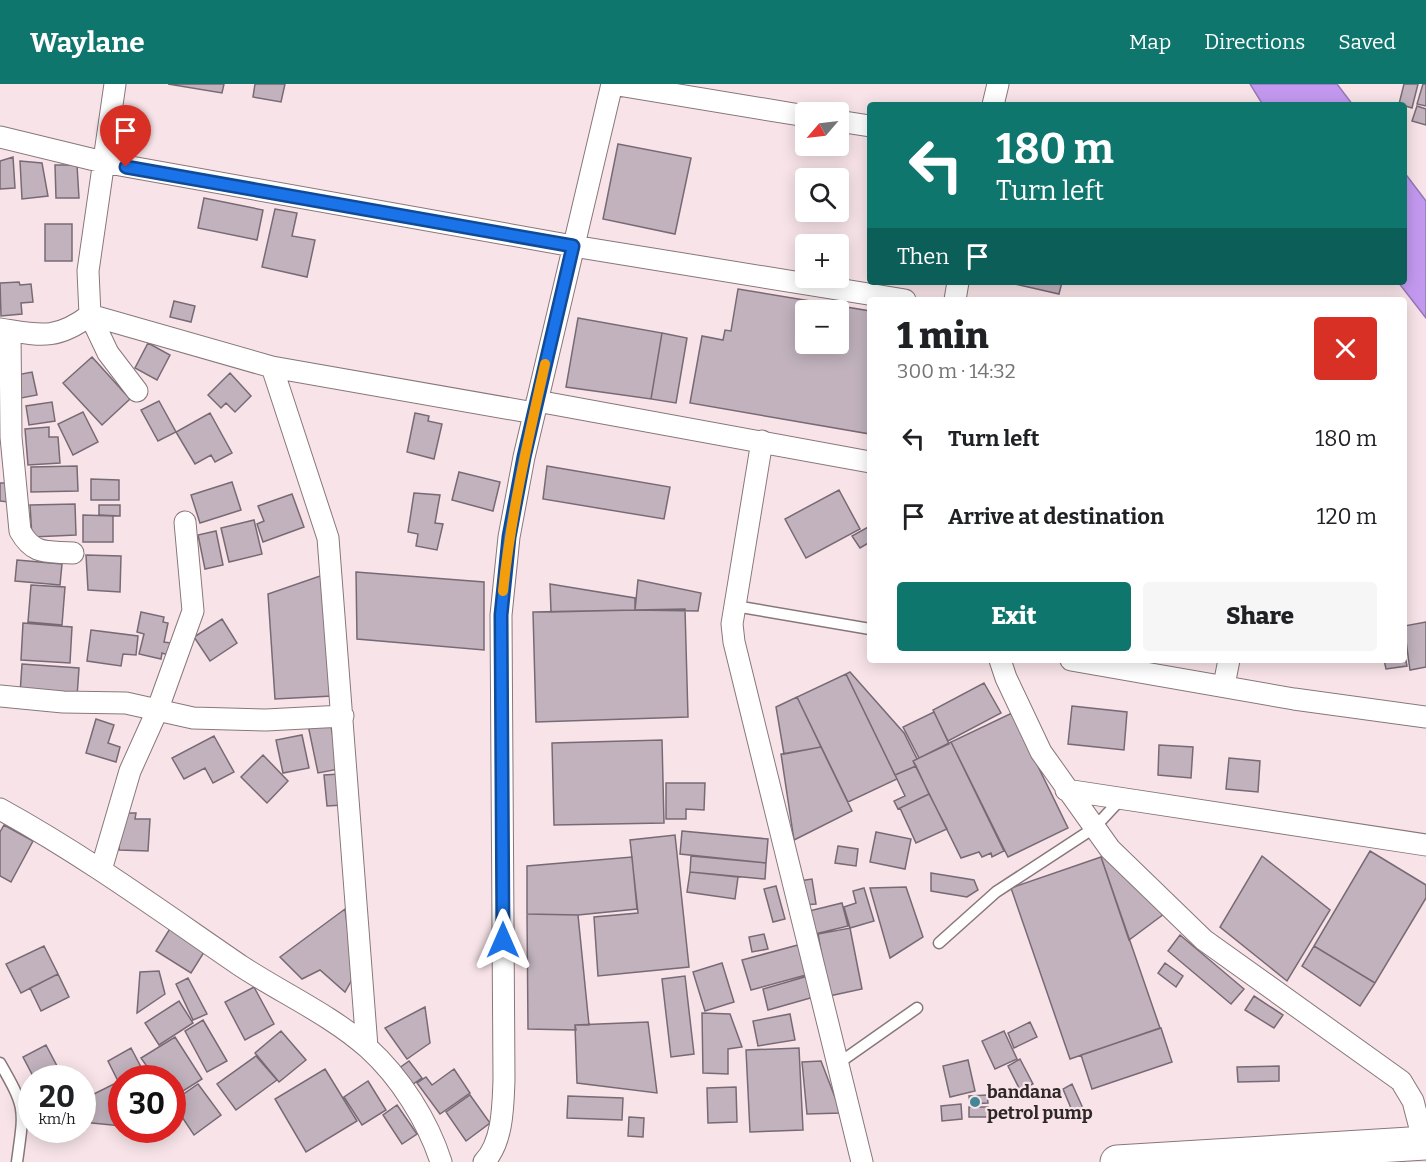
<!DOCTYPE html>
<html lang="en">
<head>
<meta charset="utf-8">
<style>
  body { margin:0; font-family:Bitter,serif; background:#f6f6f6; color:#202124; height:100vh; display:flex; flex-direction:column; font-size:22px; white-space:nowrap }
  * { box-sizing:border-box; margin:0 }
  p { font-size:20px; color:#757577 }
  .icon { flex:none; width:33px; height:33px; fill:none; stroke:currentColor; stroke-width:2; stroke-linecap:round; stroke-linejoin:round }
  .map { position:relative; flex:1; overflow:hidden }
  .details { position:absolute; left:867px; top:213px; width:540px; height:366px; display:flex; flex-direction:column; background:#fff; border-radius:6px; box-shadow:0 3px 15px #0003 }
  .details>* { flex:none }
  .top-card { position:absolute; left:867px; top:18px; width:540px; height:183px; border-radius:6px; box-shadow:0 3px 15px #0003; background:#0f766e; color:#fff; overflow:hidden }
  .needle { width:39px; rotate:242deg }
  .tools { position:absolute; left:795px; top:18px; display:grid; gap:12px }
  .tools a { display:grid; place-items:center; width:54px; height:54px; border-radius:6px; background:#fff; box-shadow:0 3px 15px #0003; font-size:30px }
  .speed { position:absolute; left:18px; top:981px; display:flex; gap:12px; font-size:30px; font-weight:700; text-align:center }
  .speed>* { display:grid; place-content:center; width:78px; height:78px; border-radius:50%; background:#fff; box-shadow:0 3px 15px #0003; line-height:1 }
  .speed small { font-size:15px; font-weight:400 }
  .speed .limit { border:9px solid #d22; background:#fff; color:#111 }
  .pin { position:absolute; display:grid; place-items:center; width:51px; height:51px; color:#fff; margin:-62px -26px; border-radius:50% 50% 50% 0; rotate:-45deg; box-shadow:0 0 6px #0007 }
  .pin .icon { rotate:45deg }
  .me { position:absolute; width:66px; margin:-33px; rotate:0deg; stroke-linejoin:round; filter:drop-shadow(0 0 4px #0008) }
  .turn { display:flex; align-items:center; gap:21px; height:126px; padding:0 30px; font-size:27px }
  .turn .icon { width:78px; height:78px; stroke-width:2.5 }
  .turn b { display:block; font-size:42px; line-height:51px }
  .then { display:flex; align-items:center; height:57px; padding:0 30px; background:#0003; gap:12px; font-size:22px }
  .round { display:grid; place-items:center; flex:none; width:63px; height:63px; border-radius:6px; background:#f6f6f6 }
  .headline { display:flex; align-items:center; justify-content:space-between; height:102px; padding:0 30px }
  h1 { font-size:36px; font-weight:800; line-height:45px }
  .action { display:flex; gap:12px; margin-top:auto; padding:12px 30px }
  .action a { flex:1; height:69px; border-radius:6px; background:#0f766e; color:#fff; font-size:24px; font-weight:800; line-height:69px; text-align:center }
  .action a+a { background:#f6f6f6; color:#202124 }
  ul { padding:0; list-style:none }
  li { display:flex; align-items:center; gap:18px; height:78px; padding:0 30px }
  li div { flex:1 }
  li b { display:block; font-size:22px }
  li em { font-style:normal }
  header { display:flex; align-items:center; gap:36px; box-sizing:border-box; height:84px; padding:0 30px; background:#0f766e; color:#fff }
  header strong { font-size:28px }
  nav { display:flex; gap:33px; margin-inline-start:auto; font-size:21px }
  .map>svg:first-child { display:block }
  .water { fill:#c399f0; stroke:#9777b4; stroke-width:1.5 }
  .building { fill:#c1b2bd; stroke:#786a74; stroke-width:1.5; fill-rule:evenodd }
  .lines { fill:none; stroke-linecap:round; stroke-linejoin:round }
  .lane-casing { stroke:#88777a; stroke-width:13 }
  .street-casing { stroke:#88777a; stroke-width:23 }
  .primary-casing { stroke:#88777a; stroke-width:35 }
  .lane { stroke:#fff; stroke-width:10 }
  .street { stroke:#fff; stroke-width:21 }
  .primary { stroke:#fff; stroke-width:33 }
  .route-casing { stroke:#114b97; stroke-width:15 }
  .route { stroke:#1a73e8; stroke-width:10 }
  .slow { stroke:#f59e0b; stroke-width:10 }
  .poi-dot { fill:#438696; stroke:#f8e4e8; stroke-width:2 }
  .labels { text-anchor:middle; stroke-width:4.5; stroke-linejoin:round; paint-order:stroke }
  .poi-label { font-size:18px; font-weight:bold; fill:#2f2829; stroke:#f8e4e8; text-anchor:start }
</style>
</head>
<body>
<header>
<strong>Waylane</strong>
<nav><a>Map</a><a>Directions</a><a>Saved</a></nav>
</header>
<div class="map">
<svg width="1426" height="1078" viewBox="0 0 1426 1078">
  <rect width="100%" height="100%" fill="#f8e4e8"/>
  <!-- water -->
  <path class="water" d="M1250,0H1337L1353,21H1263Z
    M1404,88L1426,117V234L1398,198H1404Z"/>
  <!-- building -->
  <path class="building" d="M168,0H224L222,9Z
    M255,0H285L281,18L253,13Z
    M1404,0H1418L1412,24L1399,20Z
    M1423,0H1426V22L1417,20Z
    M1417,22L1426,25V41L1412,37Z
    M618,60L691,74L675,150L603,135Z
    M13,73L15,104L0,105V77Z
    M20,77L42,79L48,112L22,115Z
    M55,81H77L79,114H56Z
    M204,114L263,126L257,156L198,144Z
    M275,125L297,129L292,152L315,156L307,193L262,183Z
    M45,140H72V177H45Z
    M19,198L20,201L31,200L33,218L21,219L22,230L1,232L0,199Z
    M1006,198H1062L1059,210Z
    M738,205L870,227V350L690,319L702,252L723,256L725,246L731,247ZM806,226H838V260H806Z
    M174,217L195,222L191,238L170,233Z
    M578,234L662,249L651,315L566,303Z
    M662,249L687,254L676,319L651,315Z
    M148,259L170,271L157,296L135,284Z
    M92,273L130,315L102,341L63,299Z
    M32,288L37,311L16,315L11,292Z
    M230,289L251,312L235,328L226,319L221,324L208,311Z
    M159,317L176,348L158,357L141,326Z
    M52,318L55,337L29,341L26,322Z
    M83,328L98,358L73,371L58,340Z
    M210,329L232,369L215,378L211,371L195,380L176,348Z
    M415,329L429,332L428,337L442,340L434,375L407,368Z
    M49,343V353H58L60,379L28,381L25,345Z
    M77,382L78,407L31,408V383Z
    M547,382L670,403L664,435L543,415Z
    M459,388L500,398L493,427L452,416Z
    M91,395L119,396V416H91Z
    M232,398L241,426L200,439L191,411Z
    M0,399H9L8,418L0,417Z
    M839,406L860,445L806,474L785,435Z
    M414,409L440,411L435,439L443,440L437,466L416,462L418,450L408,448Z
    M292,410L304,443L263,458L257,440L264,437L258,422Z
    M75,420L76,451L32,453L30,421Z
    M99,421H120V432L99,431Z
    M83,431L113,432V458H83Z
    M254,436L262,470L229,478L221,444Z
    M870,442V458L860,464L852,452Z
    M216,447L223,481L205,485L198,451Z
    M86,471L121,472L120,508L88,506Z
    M17,476L62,480L60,501L15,497Z
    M356,488L484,498V566L357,555Z
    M323,491L332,612L275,615L268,510Z
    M638,496L701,509L698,527L635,526Z
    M550,500L635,514V526L551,528Z
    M31,501L65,503L62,541L28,538Z
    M685,525L688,633L536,638L533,528Z
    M141,528L164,533L163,538L168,539L164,558L171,559L168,571L162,569L161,575L139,570L144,550L137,548Z
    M222,535L237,559L210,577L194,553Z
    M1426,538V583L1410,586L1404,542Z
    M23,539L72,543L70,579L21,576Z
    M91,546L138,552L136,571L123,570L121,582L87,577Z
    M1404,567L1407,582L1386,585L1384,576H1404Z
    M22,580L79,584L77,613L20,610Z
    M850,588L904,649L917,675L913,677L916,682L895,691L846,590Z
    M846,590L897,695L848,718L797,613Z
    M984,599L1001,629L948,657L933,626Z
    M797,613L821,663L784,670L776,623Z
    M1072,622L1127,628L1124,666L1068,660Z
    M934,628L949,660L919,674L903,643Z
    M1012,629L1068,744L1008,773L951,658Z
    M96,635L114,641L108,659L120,663L116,678L86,669Z
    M330,637L339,685L318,689L308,641Z
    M302,651L309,684L283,689L276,656Z
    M214,652L234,688L213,699L205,684L184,695L172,674Z
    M662,656L664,739L554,741L552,659Z
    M951,658L1004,767L992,773L991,769L982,773L979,768L961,774L913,677Z
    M1159,661L1193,663L1191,694L1158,691Z
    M821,663L852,727L794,756L781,670Z
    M263,671L288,697L267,719L241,693Z
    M1229,674L1260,677L1258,708L1226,705Z
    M916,682L929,710L898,725L894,717L905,712L895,691Z
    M340,690L343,721L327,722L324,691Z
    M666,699H705L704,726L686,725V735H666Z
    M929,710L947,745L916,759L900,724Z
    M121,729H136L135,735H150L148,767L119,766Z
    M4,741L33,757L11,798L0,792V748Z
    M682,747L768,755L766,779L680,770Z
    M876,748L911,755L905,785L870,778Z
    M675,751L689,883L598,892L594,833L638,829L630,756Z
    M838,762L858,765L856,782L835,779Z
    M1370,767L1426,801V814L1375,899L1314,862Z
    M1105,770L1164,830L1129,856L1101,773Z
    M691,772L766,779L765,795L690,788Z
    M1262,772L1330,826L1287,897L1220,843Z
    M632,773L637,825L578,831L527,830V782Z
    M1101,773L1160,944L1070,975L1011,804Z
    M690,788L738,793L735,815L687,808Z
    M931,789L974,796L978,806L967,813L931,807Z
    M812,795L816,820L803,821L799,797Z
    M776,802L785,835L773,838L764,805Z
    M906,803L923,853L890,874L870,804Z
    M864,804L874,837L850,844L844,823L856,819L853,807Z
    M842,819L848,842L811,851L805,828Z
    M345,825L354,892L345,908L320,886L302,895L280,873Z
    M527,830L578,831L589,941H575L576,946L528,945Z
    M171,843L206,865L191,889L156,867Z
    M850,844L862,905L829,912L818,850Z
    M764,850L768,865L752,868L749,853Z
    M1180,851L1244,905L1231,920L1168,867Z
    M798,861L806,891L751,906L742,876Z
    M44,862L58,890L21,909L6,880Z
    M1314,862L1375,899L1360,922L1302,882Z
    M722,879L734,918L705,927L693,888Z
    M1165,879L1183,892L1176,903L1158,889Z
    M159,887L165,910L137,929L140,888Z
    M58,890L69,913L41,927L30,904Z
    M685,892L694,970L671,973L662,895Z
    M808,892L814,913L768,926L763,905Z
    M188,894L207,930L193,936L176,900Z
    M254,903L274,940L245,956L225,918Z
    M1254,912L1283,931L1274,944L1245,926Z
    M179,917L193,939L159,961L145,939Z
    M425,923L430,959L407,975L385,944Z
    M702,929L730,930L742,963L728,965V990L703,989Z
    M790,930L795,956L758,962L753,937Z
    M203,936L227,977L207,988L185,947Z
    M648,938L657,1009L577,999L575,941Z
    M1030,938L1037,953L1014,964L1008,949Z
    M1161,944L1172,978L1092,1005L1081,971Z
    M281,947L306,976L279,998L255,969Z
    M1004,947L1017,975L995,985L982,957Z
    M175,953L202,995L172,1014V994H155L141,974Z
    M46,961L57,982L34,994L23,973Z
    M131,964L142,985L118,997L108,977Z
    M799,964L803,1046L750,1048L746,966Z
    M256,972L277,996L236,1026L217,1000Z
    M1020,975L1033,1000L1020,1006L1008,982Z
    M968,976L975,1007L950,1013L943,982Z
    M409,977L422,994L410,1002L398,985Z
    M821,977L841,1029L807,1030L802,978Z
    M1279,982V997L1238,998L1237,983Z
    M325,985L357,1037L306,1068L275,1015Z
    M454,985L470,1009L440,1030L417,999L426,993L432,1001Z
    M122,996V1042L82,1038V1011H92Z
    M368,997L386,1026L362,1041L344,1013Z
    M198,1000L221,1031L194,1051L172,1018Z
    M1072,1000L1086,1031L1076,1036L1063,1005Z
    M736,1003L737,1038L708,1039L707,1004Z
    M470,1011L490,1039L466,1057L446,1028Z
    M987,1011L988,1019L970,1020L969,1012Z
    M568,1012L623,1014L622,1036L567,1034Z
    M961,1020L962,1035L942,1037L941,1022Z
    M397,1021L417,1050L402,1060L383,1031Z
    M969,1023H988V1033H969Z
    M629,1033L644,1034L643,1053L628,1052Z"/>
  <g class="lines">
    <defs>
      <path id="lane" d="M735,522L870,545
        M939,859L996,808L1094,744L1121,715
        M0,979C27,1026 24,1025 17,1078
        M836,981L917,924"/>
      <path id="street" d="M115,0L88,187L90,231L108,269L137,307
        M612,0L806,32
        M993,21L998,0
        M838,37L870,42
        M0,53L103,78L573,162L905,216
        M955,216L958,198
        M90,231L272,283L534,329
        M0,245C39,251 56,257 90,231
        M10,247L11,353L20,447C34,472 47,467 73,469
        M272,283L328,454L367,963
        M537,317L870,378
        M762,357L732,540L734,558L862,1078
        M1000,576L1006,594L1041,668L1110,765L1204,856L1401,997L1413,1017L1424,1059
        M1071,576L1294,615L1426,633
        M1224,601L1229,576
        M0,612L63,618L126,619L193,634L266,636L343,632
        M1066,706L1426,761
        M0,725C84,771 162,828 241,882C282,909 331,931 368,964C400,993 428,1037 441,1078
        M101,786L130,687L157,627L193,527L185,438
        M484,1078C503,1058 503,1022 504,996L501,531L509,453L524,373L612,0"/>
      <path id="primary" d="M1117,1078L1426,1059"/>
    </defs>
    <!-- lane casing -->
    <use href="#lane" class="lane-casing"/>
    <!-- street casing -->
    <use href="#street" class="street-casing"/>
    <!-- primary casing -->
    <use href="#primary" class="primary-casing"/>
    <!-- lane -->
    <use href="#lane" class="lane"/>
    <!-- street -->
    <use href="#street" class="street"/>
    <!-- primary -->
    <use href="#primary" class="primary"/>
  </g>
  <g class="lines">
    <defs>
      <path id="route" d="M126,83L573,162L524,373L509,453L501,531L503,856"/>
    </defs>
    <!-- route casing -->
    <use href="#route" class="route-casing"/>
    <!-- route -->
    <use href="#route" class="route"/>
    <!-- slow -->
    <path class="slow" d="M503,507C511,430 528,356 545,280"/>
  </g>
  <!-- markers -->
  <circle class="poi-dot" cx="975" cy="1018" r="6"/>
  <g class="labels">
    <!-- poi labels -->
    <g class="poi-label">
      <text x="987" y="1014">bandana<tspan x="987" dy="21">petrol pump</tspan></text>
    </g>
  </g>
</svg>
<div class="tools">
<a><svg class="needle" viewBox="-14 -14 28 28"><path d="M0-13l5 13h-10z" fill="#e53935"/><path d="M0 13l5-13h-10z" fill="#757577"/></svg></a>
<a><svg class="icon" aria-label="search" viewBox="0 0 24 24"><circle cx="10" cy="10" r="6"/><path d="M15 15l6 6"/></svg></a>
<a>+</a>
<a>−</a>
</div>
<div class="speed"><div>20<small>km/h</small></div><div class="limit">30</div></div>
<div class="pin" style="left:126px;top:83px;background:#d93025"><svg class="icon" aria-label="arrive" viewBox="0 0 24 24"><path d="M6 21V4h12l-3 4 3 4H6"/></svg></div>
<svg class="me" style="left:503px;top:856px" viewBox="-20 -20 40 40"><path d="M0-17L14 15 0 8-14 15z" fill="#1a73e8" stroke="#fff" stroke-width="4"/></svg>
<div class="top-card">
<div class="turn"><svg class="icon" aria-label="left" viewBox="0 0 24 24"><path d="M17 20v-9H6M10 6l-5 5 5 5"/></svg><div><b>180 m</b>Turn left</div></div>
<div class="then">Then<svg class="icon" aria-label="arrive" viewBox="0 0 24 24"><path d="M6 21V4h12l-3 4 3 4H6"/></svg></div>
</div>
<section class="details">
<div class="headline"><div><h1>1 min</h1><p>300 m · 14:32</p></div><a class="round" style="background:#d93025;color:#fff"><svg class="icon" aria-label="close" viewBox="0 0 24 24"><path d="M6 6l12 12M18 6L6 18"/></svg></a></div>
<ul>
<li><svg class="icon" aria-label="left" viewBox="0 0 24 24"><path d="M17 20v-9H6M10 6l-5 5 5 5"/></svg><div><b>Turn left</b></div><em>180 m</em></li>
<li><svg class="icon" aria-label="arrive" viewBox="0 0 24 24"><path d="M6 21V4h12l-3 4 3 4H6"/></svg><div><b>Arrive at destination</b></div><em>120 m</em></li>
</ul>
<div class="action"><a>Exit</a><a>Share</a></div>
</section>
</div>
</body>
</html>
